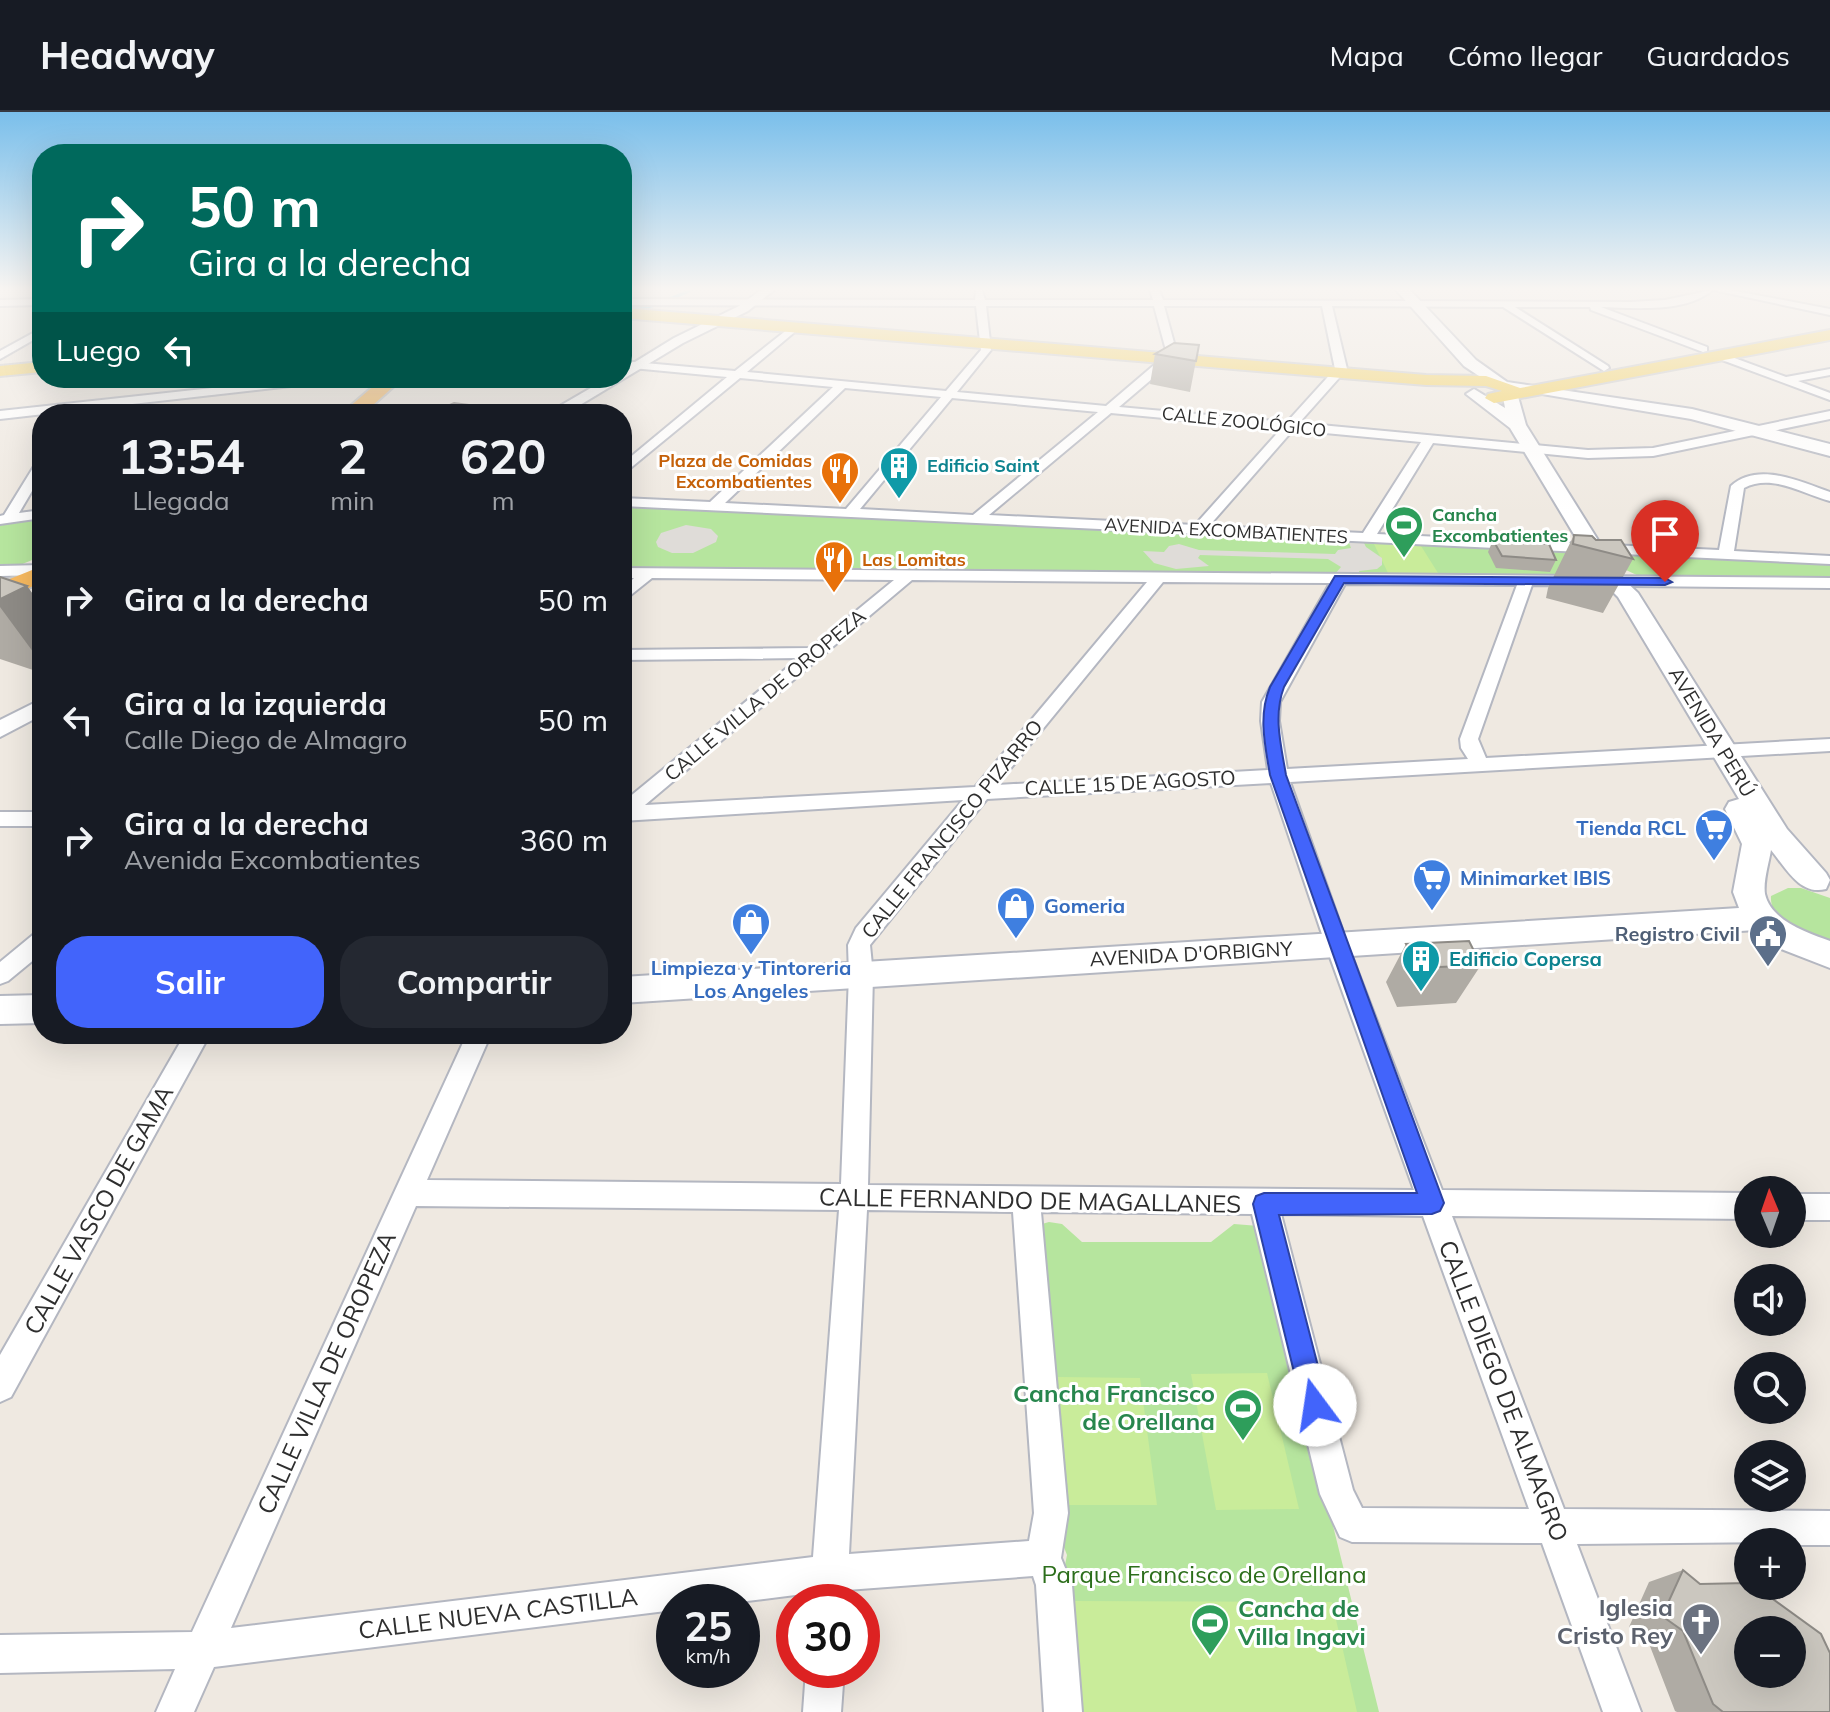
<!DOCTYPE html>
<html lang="es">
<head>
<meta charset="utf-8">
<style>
  body { margin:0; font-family:Mulish,sans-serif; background:#242831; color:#f1f3f6; height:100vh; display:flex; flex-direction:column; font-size:30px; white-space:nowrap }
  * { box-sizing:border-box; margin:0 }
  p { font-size:26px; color:#9ea1a6 }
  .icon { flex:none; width:44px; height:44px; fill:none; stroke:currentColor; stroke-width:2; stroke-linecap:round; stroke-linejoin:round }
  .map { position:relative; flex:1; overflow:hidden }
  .details { position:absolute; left:32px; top:292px; width:600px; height:640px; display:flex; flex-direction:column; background:#171b24; border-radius:32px; box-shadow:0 8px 32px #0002 }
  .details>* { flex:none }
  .hud { position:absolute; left:32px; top:32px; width:600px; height:244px; border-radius:32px; box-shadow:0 8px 32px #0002; background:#00695c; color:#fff; overflow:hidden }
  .needle { width:52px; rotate:358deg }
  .controls { position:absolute; left:1734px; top:1064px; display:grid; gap:16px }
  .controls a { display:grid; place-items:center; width:72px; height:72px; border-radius:50%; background:#171b24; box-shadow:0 8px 32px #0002; font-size:40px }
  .speed { position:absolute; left:656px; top:1472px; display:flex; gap:16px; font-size:40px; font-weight:700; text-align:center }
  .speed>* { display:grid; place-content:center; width:104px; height:104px; border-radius:50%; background:#171b24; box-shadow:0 8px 32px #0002; line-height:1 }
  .speed small { font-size:20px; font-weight:400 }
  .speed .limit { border:12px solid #d22; background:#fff; color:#111 }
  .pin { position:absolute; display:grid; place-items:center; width:68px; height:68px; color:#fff; margin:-82px -34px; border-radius:50% 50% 50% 0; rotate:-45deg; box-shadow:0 0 8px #0007 }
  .pin .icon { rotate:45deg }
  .me { position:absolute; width:88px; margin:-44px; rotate:346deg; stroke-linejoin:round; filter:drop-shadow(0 0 6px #0008) }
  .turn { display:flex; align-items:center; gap:28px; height:168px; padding:0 24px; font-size:36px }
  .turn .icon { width:104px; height:104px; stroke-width:2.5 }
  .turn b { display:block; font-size:56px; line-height:68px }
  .then { display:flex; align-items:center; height:76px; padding:0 24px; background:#0003; gap:16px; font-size:30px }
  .eta { display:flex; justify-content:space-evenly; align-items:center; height:136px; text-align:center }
  .eta b { font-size:48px; font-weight:700; line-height:56px }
  .primary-button { display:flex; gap:16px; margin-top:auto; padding:16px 24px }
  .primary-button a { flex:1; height:92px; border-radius:32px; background:#4264fb; color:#fff; font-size:32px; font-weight:700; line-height:92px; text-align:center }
  .primary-button a+a { background:#242831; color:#f1f3f6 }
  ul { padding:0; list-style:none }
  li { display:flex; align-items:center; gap:24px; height:120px; padding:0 24px }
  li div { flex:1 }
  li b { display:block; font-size:30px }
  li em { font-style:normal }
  header { display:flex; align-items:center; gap:48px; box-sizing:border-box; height:112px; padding:0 40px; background:#171b24; border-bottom:2px solid #363941 }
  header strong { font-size:38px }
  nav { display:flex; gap:44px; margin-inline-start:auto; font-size:28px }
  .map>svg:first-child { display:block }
  .green { fill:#b6e59e }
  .pitch { fill:#c9ec9a }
  .plaza { fill:#dfdcd8 }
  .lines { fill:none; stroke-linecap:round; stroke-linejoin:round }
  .stream { stroke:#75cff0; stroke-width:3 }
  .minor-casing { stroke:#b4b7c1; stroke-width:4 }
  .tertiary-casing { stroke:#b4b7c1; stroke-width:4 }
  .secondary-casing { stroke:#b4b7c1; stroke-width:4 }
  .primary-casing { stroke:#c9c9c9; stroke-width:4 }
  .trunk-casing { stroke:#c9c9c9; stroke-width:4 }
  .minor { fill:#fff; fill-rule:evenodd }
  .tertiary { fill:#fff; fill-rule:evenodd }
  .secondary { fill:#fff; fill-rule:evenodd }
  .primary { fill:#f2d163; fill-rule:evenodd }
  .trunk { fill:#f8ba60; fill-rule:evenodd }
  .wall { fill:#afaba4 }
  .shaded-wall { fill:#8e8b86 }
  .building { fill:#cbc7bf; stroke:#8e8b86; stroke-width:2; fill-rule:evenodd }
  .route { fill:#4264fb; stroke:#2b41a3; stroke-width:2 }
  .labels { text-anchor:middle; stroke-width:6; stroke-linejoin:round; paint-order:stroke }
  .far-street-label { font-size:18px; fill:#2e2e2e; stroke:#fff }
  .far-food-label { font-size:18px; font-weight:bold; fill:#c56008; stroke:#fff; text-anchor:end }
  .far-culture-label { font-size:18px; font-weight:bold; fill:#0d838f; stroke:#fff; text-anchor:start }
  .far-leisure-label { font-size:18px; font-weight:bold; fill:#27864d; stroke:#fff; text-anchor:start }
  .street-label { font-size:20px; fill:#2e2e2e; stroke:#fff }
  .shop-label { font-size:20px; font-weight:bold; fill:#366cbe; stroke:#fff; text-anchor:start }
  .service-label { font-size:20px; font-weight:bold; fill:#4e5e75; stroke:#fff; text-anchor:end }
  .culture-label { font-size:20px; font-weight:bold; fill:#0d838f; stroke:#fff; text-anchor:start }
  .near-street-label { font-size:24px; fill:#2e2e2e; stroke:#fff }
  .near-leisure-label { font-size:24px; font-weight:bold; fill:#27864d; stroke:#fff; text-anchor:end }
  .near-park-label { font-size:24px; fill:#2c6e1b; stroke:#fff }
  .near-worship-label { font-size:24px; font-weight:bold; fill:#5b616d; stroke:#fff; text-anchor:end }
</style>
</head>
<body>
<header>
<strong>Headway</strong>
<nav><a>Mapa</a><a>Cómo llegar</a><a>Guardados</a></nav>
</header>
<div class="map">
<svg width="1830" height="1600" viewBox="0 0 1830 1600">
  <rect width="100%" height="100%" fill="#efe9e1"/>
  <!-- green -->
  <path class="green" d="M622,394L1561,438L1568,439L1578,464L622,457Z
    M42,406V444L15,455L0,454V411Z
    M1624,441L1830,451V467L1641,465L1626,458Z
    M1788,776H1801L1830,786V831C1809,826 1769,811 1771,784Z
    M1049,1110L1062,1112L1082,1130H1211L1234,1112L1259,1114L1379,1600H1073L1062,1468L1067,1443L1062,1430L1042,1112Z"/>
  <!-- pitch -->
  <path class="pitch" d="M1374,432L1421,434L1438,461H1388Z
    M1267,1261L1299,1397L1216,1398L1191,1262Z
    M1058,1265L1140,1266L1157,1393H1069Z
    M1072,1489L1332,1490L1357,1600H1081Z"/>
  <!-- plaza -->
  <path class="plaza" d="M686,413L711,417L718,424L716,430L693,441H672L658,435L656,430L661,421Z
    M1348,428L1363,429L1366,435L1382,446V453L1377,457L1359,459L1360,463L1335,462L1341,455L1328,447L1200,443L1198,446L1209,454L1176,457L1154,451L1143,439L1164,440L1169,434L1179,432L1199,438L1335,442L1338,438L1351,436Z"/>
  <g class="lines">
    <!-- stream -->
    <path class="stream" d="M670,187L689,179
      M633,198L656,193"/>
    <defs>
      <path id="minor" d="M976,178H982L985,188H1153L1150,178H1159L1163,188L1631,190L1665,188L1712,178C1687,201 1634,196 1601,195L1707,235V239L1703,240L1591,198L1590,195H1515L1608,254L1609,256L1604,259L1503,195L1332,194L1347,257L1299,311L1588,338L1653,336L1830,299V307L1653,344L1588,346L1433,331L1377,422L1719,438L1731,374C1758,349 1801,370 1830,380V389C1803,382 1772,361 1744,376L1734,439L1830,444V452L622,394V386L710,390L833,275L740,266L622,363V352L727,265L622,255V249L735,259L793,213L798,216L797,218L747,260L946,279L981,238L976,194L622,193V187L975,188ZM986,194H1154L1167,242L1106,294L957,280L991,238ZM1164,194H1322L1335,257L1287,310L1119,295L1173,249L1177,242ZM845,276L941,285L846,397L725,391ZM952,286L1098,300L973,403L860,397ZM1111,301L1281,317L1195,413L989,403ZM1293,318L1421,330L1363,421L1209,414Z
        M1713,178H1730L1830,197V203Z
        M42,187V193L0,194V188Z
        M42,216V223L0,247V239Z
        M1718,240L1786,265L1830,257V263L1798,269L1830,281V288L1714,245L1713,243Z
        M304,266H341L335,269L0,307V299Z
        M42,347V362L19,401L42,398V406L0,412V404L4,403L36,351Z
        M42,453V463L0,464V454Z
        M622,456L1830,466V476L1532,473L1478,627L1486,646L1830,627V639L1290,670L1348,834L1442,1078L1748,1081V1107L1452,1104L1564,1397L1830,1399V1433H1792V1430L1577,1432L1641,1600H1603L1542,1431L1352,1430L1340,1425L1320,1382L1252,1102L1041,1100L1068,1401L1061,1446L1072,1473L1082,1600H1044L1036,1473L1033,1464L847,1478L846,1490H810L811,1481L739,1490H674V1498L214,1555L194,1600H156L175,1557L0,1561V1523L192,1520L467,922H491L427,1068L841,1072L849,863L848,833L856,816L963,688L622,709V691L799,546L622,548V538L811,536L894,468L652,466L622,490V477L634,466H622ZM912,468L1147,470L975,675L645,693ZM1163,470L1330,471L1262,590L1261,609L1268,658L997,673ZM1345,472L1517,473L1460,627L1461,636L1468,647L1287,657L1279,609L1280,590ZM1271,671L1326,834L1414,1078L868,1073L873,863L870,833L987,687ZM416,1094L839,1098L813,1445L231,1516ZM867,1098L1013,1100L1034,1401L1029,1429L849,1442ZM1281,1102L1423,1104L1529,1397L1362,1396L1353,1378Z
        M0,700H42V714H0Z
        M42,820V841L8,869L0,872V850L34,822Z
        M185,922H210L11,1285L0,1290V1243Z
        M1792,1082H1830V1108H1792Z
        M806,1558H844L841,1600H803Z"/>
      <path id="tertiary" d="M761,178H774L748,199L683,231L565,302H546L608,266H622V258L674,226L739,194Z
        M42,587V603L0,625V608Z"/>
      <path id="secondary" d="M1396,178H1410L1476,248L1507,270L1692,297L1830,332V344L1691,307L1494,274L1464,254Z
        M1474,277L1505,296L1503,285L1505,281H1517L1526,313L1621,465L1638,481L1787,717L1826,761L1830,768L1826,777C1800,784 1786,756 1771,738C1769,751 1763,769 1765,782C1771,809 1808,821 1830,829V856L1771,833L1756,818L622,891V865L1739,796L1733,780L1742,732L1725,697L1729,690L1739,687L1618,485L1602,469L1510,316L1466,282Z
        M42,883V911L0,912V884Z"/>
      <path id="primary" d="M622,196L1426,263L1486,264L1520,276L1830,218V228L1494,291L1485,286L1488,282L1502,279L1486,274L1426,273L622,206Z
        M42,250V260L0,264V254Z"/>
      <path id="trunk" d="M383,266H403L363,302H341Z
        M42,454V470L0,489V471Z"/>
    </defs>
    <!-- minor casing -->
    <use href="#minor" class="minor-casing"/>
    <!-- tertiary casing -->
    <use href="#tertiary" class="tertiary-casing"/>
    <!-- secondary casing -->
    <use href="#secondary" class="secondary-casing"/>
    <!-- primary casing -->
    <use href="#primary" class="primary-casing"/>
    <!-- trunk casing -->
    <use href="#trunk" class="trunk-casing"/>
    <!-- minor -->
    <use href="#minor" class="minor"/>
    <!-- tertiary -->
    <use href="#tertiary" class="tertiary"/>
    <!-- secondary -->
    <use href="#secondary" class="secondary"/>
    <!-- primary -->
    <use href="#primary" class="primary"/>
    <!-- trunk -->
    <use href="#trunk" class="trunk"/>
  </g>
  <!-- wall -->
  <path class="wall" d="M1199,233L1190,280L1150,272L1155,242Z
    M1574,423L1596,428L1633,447L1603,501L1546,486L1548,476Z
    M1493,428L1556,448L1550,460L1496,456L1488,440Z
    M0,465L27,474L42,495V561L0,547Z
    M1406,832L1481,853L1456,891L1397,895L1386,870Z
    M1683,1458L1830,1600H1677L1675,1599L1648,1529L1629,1515L1649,1470Z"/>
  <!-- shaded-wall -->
  <path class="shaded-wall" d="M491,296L493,302H483Z
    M27,474L42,495V552L0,495V487Z"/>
  <!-- building -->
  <path class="building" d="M1174,231L1199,233L1196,249L1155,242Z
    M454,291L491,296L483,302H430Z
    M1574,423L1592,424L1596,428H1621L1633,447L1573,432Z
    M1493,428L1549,432L1556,448L1502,444Z
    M0,465L27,474L0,487Z
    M1469,829L1481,853L1419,856L1406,832Z
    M1683,1458L1700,1472L1748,1471V1474H1755L1821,1522L1830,1541V1600H1723L1713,1592L1683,1519L1662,1504ZM1748,1518H1792V1562H1748Z"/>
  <!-- sky -->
  <linearGradient id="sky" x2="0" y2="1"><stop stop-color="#7abfeb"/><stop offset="0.44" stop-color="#f8f5f2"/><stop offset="1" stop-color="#f8f5f2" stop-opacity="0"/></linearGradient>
  <rect width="1830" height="402" fill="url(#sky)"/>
  <!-- route -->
  <path class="route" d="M1335,464L1665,466L1672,470L1665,473L1344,471L1284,575C1273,604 1281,633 1286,663L1444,1091L1440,1099L1432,1102L1279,1103L1328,1293L1324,1303L1315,1306L1306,1303L1302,1293L1253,1092L1256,1084L1264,1081H1417L1270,663C1265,633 1258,604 1270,575Z"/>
  <!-- icons -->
  <defs>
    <symbol id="building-pin" viewBox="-11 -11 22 30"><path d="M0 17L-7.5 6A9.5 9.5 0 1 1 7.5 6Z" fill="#0f9aa8" stroke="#fff"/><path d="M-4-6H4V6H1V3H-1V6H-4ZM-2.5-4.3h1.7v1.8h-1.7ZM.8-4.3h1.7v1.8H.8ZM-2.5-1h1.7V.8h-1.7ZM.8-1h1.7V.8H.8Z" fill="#fff"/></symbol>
    <symbol id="restaurant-pin" viewBox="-11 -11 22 30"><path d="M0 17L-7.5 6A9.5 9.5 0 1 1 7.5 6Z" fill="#e8710a" stroke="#fff"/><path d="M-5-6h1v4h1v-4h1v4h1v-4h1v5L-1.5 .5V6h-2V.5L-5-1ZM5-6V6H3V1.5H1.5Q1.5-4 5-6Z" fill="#fff"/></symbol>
    <symbol id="stadium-pin" viewBox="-11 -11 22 30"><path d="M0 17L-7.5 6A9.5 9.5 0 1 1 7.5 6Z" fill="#2e9e5b" stroke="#fff"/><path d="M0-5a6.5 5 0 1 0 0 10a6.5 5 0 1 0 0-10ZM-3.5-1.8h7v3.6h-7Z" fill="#fff"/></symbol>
    <symbol id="supermarket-pin" viewBox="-11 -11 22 30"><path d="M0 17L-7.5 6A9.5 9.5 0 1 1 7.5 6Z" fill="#3f7fe0" stroke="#fff"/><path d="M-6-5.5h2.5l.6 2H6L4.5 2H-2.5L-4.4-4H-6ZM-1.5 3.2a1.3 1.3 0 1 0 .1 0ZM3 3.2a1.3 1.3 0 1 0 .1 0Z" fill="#fff"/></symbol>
    <symbol id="shop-pin" viewBox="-11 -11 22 30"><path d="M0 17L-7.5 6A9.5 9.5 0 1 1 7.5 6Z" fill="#3f7fe0" stroke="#fff"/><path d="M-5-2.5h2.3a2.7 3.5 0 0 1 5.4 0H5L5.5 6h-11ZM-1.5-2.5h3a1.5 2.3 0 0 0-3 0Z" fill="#fff"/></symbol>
    <symbol id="civic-pin" viewBox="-11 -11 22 30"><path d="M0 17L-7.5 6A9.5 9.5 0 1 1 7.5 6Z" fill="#5c6f8a" stroke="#fff"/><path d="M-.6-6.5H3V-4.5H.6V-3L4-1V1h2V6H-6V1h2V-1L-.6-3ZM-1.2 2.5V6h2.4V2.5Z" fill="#fff"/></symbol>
    <symbol id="church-pin" viewBox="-11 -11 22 30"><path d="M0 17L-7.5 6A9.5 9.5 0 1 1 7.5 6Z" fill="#6b7280" stroke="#fff"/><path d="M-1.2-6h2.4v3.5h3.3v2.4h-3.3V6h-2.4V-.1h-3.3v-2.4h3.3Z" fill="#fff"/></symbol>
  </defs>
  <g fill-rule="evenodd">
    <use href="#building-pin" x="877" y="332" width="44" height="60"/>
    <use href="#restaurant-pin" x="818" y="337" width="44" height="60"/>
    <use href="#stadium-pin" x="1382" y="391" width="44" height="60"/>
    <use href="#restaurant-pin" x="812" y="426" width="44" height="60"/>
    <use href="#supermarket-pin" x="1692" y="694" width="44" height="60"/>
    <use href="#supermarket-pin" x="1410" y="744" width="44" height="60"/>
    <use href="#shop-pin" x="994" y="772" width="44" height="60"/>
    <use href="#shop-pin" x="729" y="788" width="44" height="60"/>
    <use href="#civic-pin" x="1746" y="800" width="44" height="60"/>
    <use href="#building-pin" x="1399" y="825" width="44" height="60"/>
    <use href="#stadium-pin" x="1221" y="1274" width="44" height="60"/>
    <use href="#church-pin" x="1679" y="1488" width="44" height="60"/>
    <use href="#stadium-pin" x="1188" y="1489" width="44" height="60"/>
  </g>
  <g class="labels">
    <!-- far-street labels -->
    <g class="far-street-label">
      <text transform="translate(1244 310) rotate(6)" y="6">CALLE ZOOLÓGICO</text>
      <text transform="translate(1226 419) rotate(3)" y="6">AVENIDA EXCOMBATIENTES</text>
    </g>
    <!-- far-food labels -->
    <g class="far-food-label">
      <text x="812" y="355">Plaza de Comidas<tspan x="812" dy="21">Excombatientes</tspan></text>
      <text x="862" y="454" text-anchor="start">Las Lomitas</text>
    </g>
    <!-- far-culture labels -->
    <g class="far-culture-label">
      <text x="927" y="360">Edificio Saint</text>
    </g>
    <!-- far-leisure labels -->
    <g class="far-leisure-label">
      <text x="1432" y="409">Cancha<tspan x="1432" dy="21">Excombatientes</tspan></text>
    </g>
    <!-- street labels -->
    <g class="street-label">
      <text transform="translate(765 583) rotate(-40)" y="7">CALLE VILLA DE OROPEZA</text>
      <text transform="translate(1712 620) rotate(59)" y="7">AVENIDA PERÚ</text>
      <text transform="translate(1130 671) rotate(-3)" y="7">CALLE 15 DE AGOSTO</text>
      <text transform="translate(952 717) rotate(-51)" y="7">CALLE FRANCISCO PIZARRO</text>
      <text transform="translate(1191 842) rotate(-3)" y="7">AVENIDA D'ORBIGNY</text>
    </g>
    <!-- shop labels -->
    <g class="shop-label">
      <text x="1686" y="723" text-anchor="end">Tienda RCL</text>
      <text x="1460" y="773">Minimarket IBIS</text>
      <text x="1044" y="801">Gomeria</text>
      <text x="751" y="863" text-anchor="middle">Limpieza y Tintoreria<tspan x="751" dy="23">Los Angeles</tspan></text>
    </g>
    <!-- service labels -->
    <g class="service-label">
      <text x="1740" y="829">Registro Civil</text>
    </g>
    <!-- culture labels -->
    <g class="culture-label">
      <text x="1449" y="854">Edificio Copersa</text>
    </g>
    <!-- near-street labels -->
    <g class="near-street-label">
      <text transform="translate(1030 1089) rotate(1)" y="8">CALLE FERNANDO DE MAGALLANES</text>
      <text transform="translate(99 1098) rotate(-61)" y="8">CALLE VASCO DE GAMA</text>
      <text transform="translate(327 1261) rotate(-66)" y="8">CALLE VILLA DE OROPEZA</text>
      <text transform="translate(1503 1279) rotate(69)" y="8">CALLE DIEGO DE ALMAGRO</text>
      <text transform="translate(498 1502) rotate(-7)" y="8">CALLE NUEVA CASTILLA</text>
    </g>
    <!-- near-leisure labels -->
    <g class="near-leisure-label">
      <text x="1215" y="1290">Cancha Francisco<tspan x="1215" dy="28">de Orellana</tspan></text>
      <text x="1238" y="1505" text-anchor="start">Cancha de<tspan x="1238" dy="28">Villa Ingavi</tspan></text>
    </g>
    <!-- near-park labels -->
    <g class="near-park-label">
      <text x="1204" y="1471">Parque Francisco de Orellana</text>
    </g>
    <!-- near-worship labels -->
    <g class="near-worship-label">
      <text x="1673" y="1504">Iglesia<tspan x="1673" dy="28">Cristo Rey</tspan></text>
    </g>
  </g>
</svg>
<div class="controls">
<a><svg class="needle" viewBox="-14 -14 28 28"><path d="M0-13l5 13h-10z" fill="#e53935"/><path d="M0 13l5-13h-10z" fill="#9ea1a6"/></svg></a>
<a><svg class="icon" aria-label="sound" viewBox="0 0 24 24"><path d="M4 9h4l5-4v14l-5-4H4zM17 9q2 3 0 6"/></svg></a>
<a><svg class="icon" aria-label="search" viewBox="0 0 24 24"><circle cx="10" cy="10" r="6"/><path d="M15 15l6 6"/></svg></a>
<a><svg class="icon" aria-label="layers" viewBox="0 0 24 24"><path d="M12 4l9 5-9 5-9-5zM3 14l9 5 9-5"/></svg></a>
<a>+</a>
<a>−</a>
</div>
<div class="speed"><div>25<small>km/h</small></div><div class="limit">30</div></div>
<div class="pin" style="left:1665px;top:470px;background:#d93025"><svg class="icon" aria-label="arrive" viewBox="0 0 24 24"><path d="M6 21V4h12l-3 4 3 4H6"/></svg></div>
<svg class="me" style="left:1315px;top:1293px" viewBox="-20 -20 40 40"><circle r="19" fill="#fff"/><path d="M0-13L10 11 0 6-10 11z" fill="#4264fb"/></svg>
<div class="hud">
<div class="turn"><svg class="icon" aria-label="right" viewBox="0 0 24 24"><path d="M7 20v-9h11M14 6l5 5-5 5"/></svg><div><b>50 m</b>Gira a la derecha</div></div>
<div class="then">Luego<svg class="icon" aria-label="left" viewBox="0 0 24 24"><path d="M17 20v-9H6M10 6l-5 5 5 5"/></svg></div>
</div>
<section class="details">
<div class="eta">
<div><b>13:54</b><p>Llegada</p></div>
<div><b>2</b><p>min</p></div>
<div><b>620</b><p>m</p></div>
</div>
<ul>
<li><svg class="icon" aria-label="right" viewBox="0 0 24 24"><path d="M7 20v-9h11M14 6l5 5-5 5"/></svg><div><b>Gira a la derecha</b></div><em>50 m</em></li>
<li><svg class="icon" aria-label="left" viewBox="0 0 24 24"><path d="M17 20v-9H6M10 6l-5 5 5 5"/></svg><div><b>Gira a la izquierda</b><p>Calle Diego de Almagro</p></div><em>50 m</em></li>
<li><svg class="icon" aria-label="right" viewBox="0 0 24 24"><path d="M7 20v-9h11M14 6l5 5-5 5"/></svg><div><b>Gira a la derecha</b><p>Avenida Excombatientes</p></div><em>360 m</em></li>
</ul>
<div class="primary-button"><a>Salir</a><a>Compartir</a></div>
</section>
</div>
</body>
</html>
